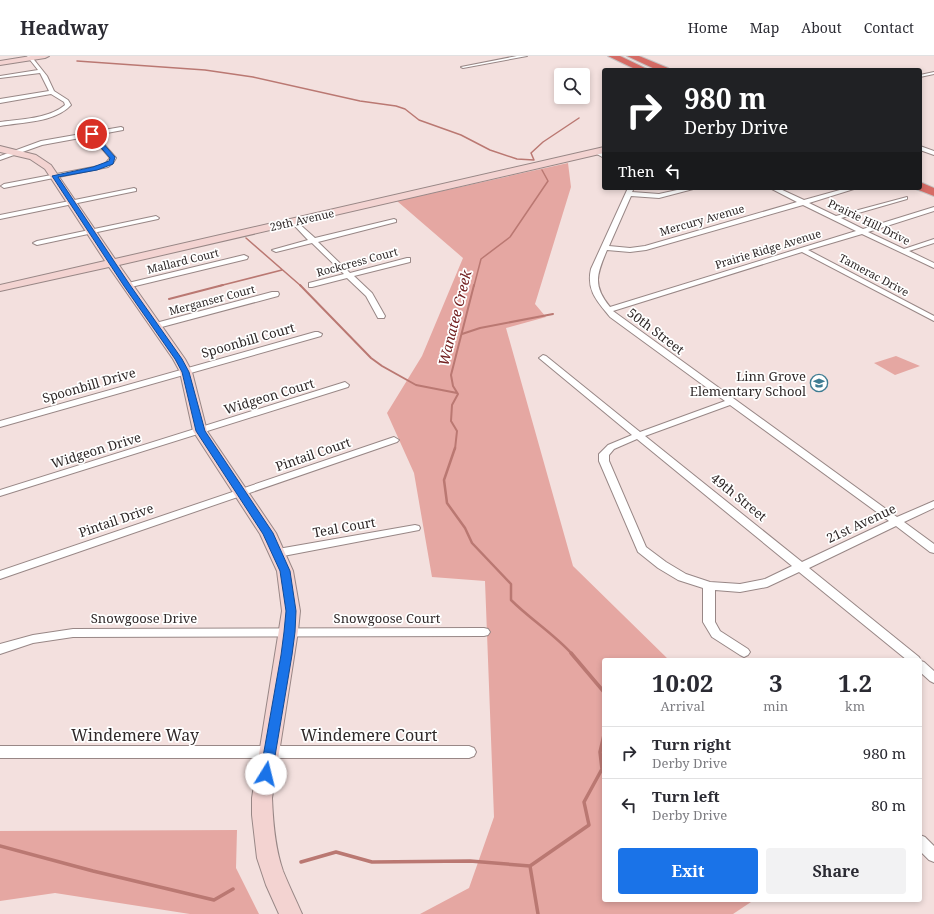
<!DOCTYPE html>
<html lang="en">
<head>
<meta charset="utf-8">
<style>
  body { margin:0; font-family:"Noto Serif",serif; background:#f2f2f3; color:#2b2b33; height:100vh; display:flex; flex-direction:column; font-size:15px; white-space:nowrap }
  * { box-sizing:border-box; margin:0 }
  p { font-size:13px; color:#7c7c81 }
  .icon { flex:none; width:22px; height:22px; fill:none; stroke:currentColor; stroke-width:2; stroke-linecap:round; stroke-linejoin:round }
  .map { position:relative; flex:1; overflow:hidden }
  .side { position:absolute; left:602px; top:602px; width:320px; height:244px; display:flex; flex-direction:column; background:#fff; border-radius:4px; box-shadow:0 2px 6px #0003 }
  .side>* { flex:none }
  .top-card { position:absolute; left:602px; top:12px; width:320px; height:122px; border-radius:4px; box-shadow:0 2px 6px #0003; background:#202124; color:#fff; overflow:hidden }
  .tools { position:absolute; left:554px; top:12px; display:grid; gap:8px }
  .tools a { display:grid; place-items:center; width:36px; height:36px; border-radius:4px; background:#fff; box-shadow:0 2px 6px #0003; font-size:20px }
  .pin { position:absolute; display:grid; place-items:center; width:34px; height:34px; color:#fff; margin:-17px; border:2px solid #fff; border-radius:50%; box-shadow:0 1px 4px #0007 }
  .me { position:absolute; width:44px; margin:-22px; rotate:9deg; stroke-linejoin:round; filter:drop-shadow(0 0 3px #0008) }
  .turn { display:flex; align-items:center; gap:14px; height:84px; padding:0 16px; font-size:18px }
  .turn .icon { width:52px; height:52px; stroke-width:2.5 }
  .turn b { display:block; font-size:28px; line-height:34px }
  .then { display:flex; align-items:center; height:38px; padding:0 16px; background:#0003; gap:8px; font-size:15px }
  .eta { display:flex; justify-content:space-evenly; align-items:center; height:68px; text-align:center }
  .eta b { font-size:24px; font-weight:700; line-height:28px }
  .action { display:flex; gap:8px; margin-top:auto; padding:8px 16px }
  .action a { flex:1; height:46px; border-radius:4px; background:#1a73e8; color:#fff; font-size:16px; font-weight:700; line-height:46px; text-align:center }
  .action a+a { background:#f2f2f3; color:#2b2b33 }
  ul { padding:0; list-style:none }
  li { display:flex; align-items:center; gap:12px; height:52px; padding:0 16px; border-top:1px solid #e1e1e2 }
  li div { flex:1 }
  li b { display:block; font-size:15px }
  li em { font-style:normal }
  header { display:flex; align-items:center; gap:24px; box-sizing:border-box; height:56px; padding:0 20px; background:#fff; border-bottom:1px solid #e1e1e2 }
  header strong { font-size:19px }
  nav { display:flex; gap:22px; margin-inline-start:auto; font-size:14px }
  .map>svg:first-child { display:block }
  .green { fill:#e5a7a2 }
  .lines { fill:none; stroke-linecap:round; stroke-linejoin:round }
  .stream-far3 { stroke:#ba7872; stroke-width:1.5 }
  .stream-far2 { stroke:#ba7872; stroke-width:2 }
  .stream-far1 { stroke:#ba7872; stroke-width:2.5 }
  .stream { stroke:#ba7872; stroke-width:3.5 }
  .street-casing { stroke:#988786; stroke-width:2 }
  .secondary-casing { stroke:#988786; stroke-width:2 }
  .highway-casing { stroke:#c5c3c3; stroke-width:2 }
  .street { fill:#fff; fill-rule:evenodd }
  .secondary { fill:#f3d3d1; fill-rule:evenodd }
  .highway { fill:#d66b65; fill-rule:evenodd }
  .route { fill:#1a73e8; stroke:#114b97 }
  .labels { text-anchor:middle; stroke-width:3.5; stroke-linejoin:round; paint-order:stroke }
  .far-street-label { font-size:11px; fill:#2f2828; stroke:#fff }
  .street-label { font-size:13px; fill:#2f2828; stroke:#fff }
  .poi-label { font-size:13px; fill:#2f2828; stroke:#fff; text-anchor:end }
  .water-label { font-size:14px; font-style:italic; fill:#732121; stroke:#fff }
  .near-street-label { font-size:16px; fill:#2f2828; stroke:#fff }
</style>
</head>
<body>
<header>
<strong>Headway</strong>
<nav><a>Home</a><a>Map</a><a>About</a><a>Contact</a></nav>
</header>
<div class="map">
<svg width="934" height="858" viewBox="0 0 934 858">
  <rect width="100%" height="100%" fill="#f3e0de"/>
  <!-- green -->
  <path class="green" d="M568,107L571,131L535,248L546,261L506,272L573,510L669,604H604V844H754L733,858H420L469,832L494,761L485,525L432,521L414,417L387,357L422,300L463,202L397,145Z
    M896,300L920,310L895,319L874,307Z
    M237,774L236,812L259,858H190L55,837L0,845V775Z"/>
  <g class="lines">
    <!-- stream-far3 -->
    <path class="stream-far3" d="M77,5L205,14L253,21L360,45L396,50L405,53L419,64L461,79L490,94L517,103L534,104
      M534,104L531,97L543,86L579,62
      M246,182L301,230
      M219,230L282,214
      M474,230L481,203L510,181L548,125L542,114"/>
    <!-- stream-far2 -->
    <path class="stream-far2" d="M300,229L371,302L382,310L416,329L457,337
      M169,243L223,229
      M462,278L480,272L553,258
      M455,393L457,375L451,365L452,349L458,338L453,330L451,319L474,229"/>
    <!-- stream-far1 -->
    <path class="stream-far1" d="M455,392L444,424L447,447L465,472L472,487L511,528V544C530,563 554,578 572,598"/>
    <!-- stream -->
    <path class="stream" d="M571,597L604,636
      M0,790L93,815L214,844L233,833
      M301,806L336,796L372,806L470,805L530,810
      M538,858L530,810L589,769L584,746L602,713L600,696L604,679"/>
    <defs>
      <path id="street" d="M27,0H31L47,20L54,35L68,44L71,49C54,67 22,66 0,70V66C21,63 48,63 65,49L64,46L51,38L0,47V43L49,35L40,17L0,22V20L38,14Z
        M517,0H527L463,12L461,11Z
        M934,16V18L920,21V19Z
        M121,71L123,72V74L96,79L116,102L113,107L108,111L4,132L1,130L4,128L104,109L110,102L91,80L42,89L0,104V100L41,85Z
        M920,90L934,95V99L920,94Z
        M595,95H599L604,98V102L595,97Z
        M134,132L136,133V135L0,163V159Z
        M628,132H634L632,136L659,138L686,132H697L659,142L631,140L609,190L630,192L645,190L797,146L770,132H778L804,144L847,132H857L809,147L836,160L907,141V143L841,162L863,173L934,151V155L868,176L904,193L934,183V187L909,195L934,207V212L862,178L808,194L934,260V265L802,196L613,255L897,461L934,445V452L904,466L934,488V497L930,496L896,470L809,512L919,601L921,605L924,606L934,615V627L930,625L920,616V604H907L799,516L767,531L740,536L715,534V566L720,575L748,593L750,596L748,599L744,601L740,599L712,581L703,566V532L678,524L658,512L638,496L599,405V398L608,389L632,379L539,302L543,299L546,300L640,376L725,345L610,261C598,246 586,235 591,213ZM803,149L856,175L610,251C592,229 597,218 607,194L630,196L646,194ZM730,349L889,465L802,506L645,380ZM637,383L792,510L765,523L740,528L710,526L686,518L666,506L646,491L609,405V399L614,393Z
        M156,160L159,162L158,163L37,189L33,187L37,185Z
        M394,163L396,164V166L318,186L350,217L407,202H410V206L354,220L372,237L385,260L384,262H378L366,240L347,222L312,231H309V227L344,218L312,187L276,196L272,194L308,184L292,167V165H296L315,182Z
        M244,199L248,201L247,203L127,232L123,230L124,228Z
        M272,236H278L279,238L278,240L158,272H155L151,270L152,268Z
        M315,276H318L322,278L321,280L0,371V365Z
        M345,326L349,329L348,331L0,440V434Z
        M394,381L399,384L397,386L0,523V515Z
        M415,469L419,470L420,472L419,474L278,501L274,500L273,497L274,494L278,493Z
        M484,572L488,573L490,576L488,579L484,580L73,581L33,587L0,598V588L33,579L73,573Z
        M0,690H469L474,692L476,696L474,700L469,702H0Z
        M920,779L925,781L934,790V806L929,804L920,795Z"/>
      <path id="secondary" d="M31,0H49L45,2L0,9V5Z
        M0,90L36,99L51,109L115,203L604,91V97L119,209L185,303L192,316L207,375L276,477L293,515L300,555L298,575L272,742C273,767 275,792 283,815C289,830 296,844 302,858H279L266,829L257,802L252,759V742L282,555L277,515L260,478L193,375L180,316L173,303L109,211L0,235V229L105,205L45,113L30,103L0,96Z"/>
      <path id="highway" d="M608,0H620L647,13L637,14Z
        M627,0H639L668,12L670,14H657Z
        M920,126L934,132V140L916,133L920,132Z"/>
    </defs>
    <!-- street casing -->
    <use href="#street" class="street-casing"/>
    <!-- secondary casing -->
    <use href="#secondary" class="secondary-casing"/>
    <!-- highway casing -->
    <use href="#highway" class="highway-casing"/>
    <!-- street -->
    <use href="#street" class="street"/>
    <!-- secondary -->
    <use href="#secondary" class="secondary"/>
    <!-- highway -->
    <use href="#highway" class="highway"/>
  </g>
  <!-- route -->
  <path class="route" d="M90,77H94L115,101L113,108L97,114L58,121L130,229L182,303L189,316L205,375L273,477L290,515L296,555L295,576L292,599L272,718L270,722L266,723L262,722L260,718L281,599L284,576L286,555L280,515L263,478L196,375L182,316L175,303L124,230L52,120L93,111L109,105L110,102L90,79Z"/>
  <!-- icons -->
  <defs>
    <symbol id="school-ring" viewBox="-11 -11 22 22"><circle r="9.5" fill="#fff" stroke="#3e7c92" stroke-width="1.5"/><path d="M0-5L7-2L0 1L-7-2ZM-4 1L0 2.5L4 1V4Q0 6-4 4Z" fill="#3e7c92"/></symbol>
  </defs>
  <g fill-rule="evenodd">
    <use href="#school-ring" x="809" y="317" width="20" height="20"/>
  </g>
  <g class="labels">
    <!-- far-street labels -->
    <g class="far-street-label">
      <text transform="translate(302 164) rotate(-13)" y="4">29th Avenue</text>
      <text transform="translate(702 164) rotate(-16)" y="4">Mercury Avenue</text>
      <text transform="translate(869 166) rotate(26)" y="4">Prairie Hill Drive</text>
      <text transform="translate(768 193) rotate(-17)" y="4">Prairie Ridge Avenue</text>
      <text transform="translate(183 205) rotate(-14)" y="4">Mallard Court</text>
      <text transform="translate(357 206) rotate(-15)" y="4">Rockcress Court</text>
      <text transform="translate(874 219) rotate(28)" y="4">Tamerac Drive</text>
      <text transform="translate(212 244) rotate(-15)" y="4">Merganser Court</text>
    </g>
    <!-- street labels -->
    <g class="street-label">
      <text transform="translate(656 275) rotate(37)" y="5">50th Street</text>
      <text transform="translate(248 284) rotate(-16)" y="5">Spoonbill Court</text>
      <text transform="translate(89 329) rotate(-16)" y="5">Spoonbill Drive</text>
      <text transform="translate(269 340) rotate(-17)" y="5">Widgeon Court</text>
      <text transform="translate(96 394) rotate(-17)" y="5">Widgeon Drive</text>
      <text transform="translate(313 398) rotate(-19)" y="5">Pintail Court</text>
      <text transform="translate(739 441) rotate(39)" y="5">49th Street</text>
      <text transform="translate(116 464) rotate(-19)" y="5">Pintail Drive</text>
      <text transform="translate(861 467) rotate(-25)" y="5">21st Avenue</text>
      <text transform="translate(344 471) rotate(-10)" y="5">Teal Court</text>
      <text x="144" y="567">Snowgoose Drive</text>
      <text x="387" y="567">Snowgoose Court</text>
    </g>
    <!-- poi labels -->
    <g class="poi-label">
      <text x="806" y="325">Linn Grove<tspan x="806" dy="15">Elementary School</tspan></text>
    </g>
    <!-- water labels -->
    <g class="water-label">
      <text transform="translate(455 262) rotate(-76)" y="5">Wanatee Creek</text>
    </g>
    <!-- near-street labels -->
    <g class="near-street-label">
      <text x="135" y="685">Windemere Way</text>
      <text x="369" y="685">Windemere Court</text>
    </g>
  </g>
</svg>
<div class="tools">
<a><svg class="icon" aria-label="search" viewBox="0 0 24 24"><circle cx="10" cy="10" r="6"/><path d="M15 15l6 6"/></svg></a>
</div>
<div class="pin" style="left:92px;top:78px;background:#d93025"><svg class="icon" aria-label="arrive" viewBox="0 0 24 24"><path d="M6 21V4h12l-3 4 3 4H6"/></svg></div>
<svg class="me" style="left:266px;top:718px" viewBox="-20 -20 40 40"><circle r="19" fill="#fff"/><path d="M0-13L10 11 0 6-10 11z" fill="#1a73e8"/></svg>
<div class="top-card">
<div class="turn"><svg class="icon" aria-label="right" viewBox="0 0 24 24"><path d="M7 20v-9h11M14 6l5 5-5 5"/></svg><div><b>980 m</b>Derby Drive</div></div>
<div class="then">Then<svg class="icon" aria-label="left" viewBox="0 0 24 24"><path d="M17 20v-9H6M10 6l-5 5 5 5"/></svg></div>
</div>
<section class="side">
<div class="eta">
<div><b>10:02</b><p>Arrival</p></div>
<div><b>3</b><p>min</p></div>
<div><b>1.2</b><p>km</p></div>
</div>
<ul>
<li><svg class="icon" aria-label="right" viewBox="0 0 24 24"><path d="M7 20v-9h11M14 6l5 5-5 5"/></svg><div><b>Turn right</b><p>Derby Drive</p></div><em>980 m</em></li>
<li><svg class="icon" aria-label="left" viewBox="0 0 24 24"><path d="M17 20v-9H6M10 6l-5 5 5 5"/></svg><div><b>Turn left</b><p>Derby Drive</p></div><em>80 m</em></li>
</ul>
<div class="action"><a>Exit</a><a>Share</a></div>
</section>
</div>
</body>
</html>
